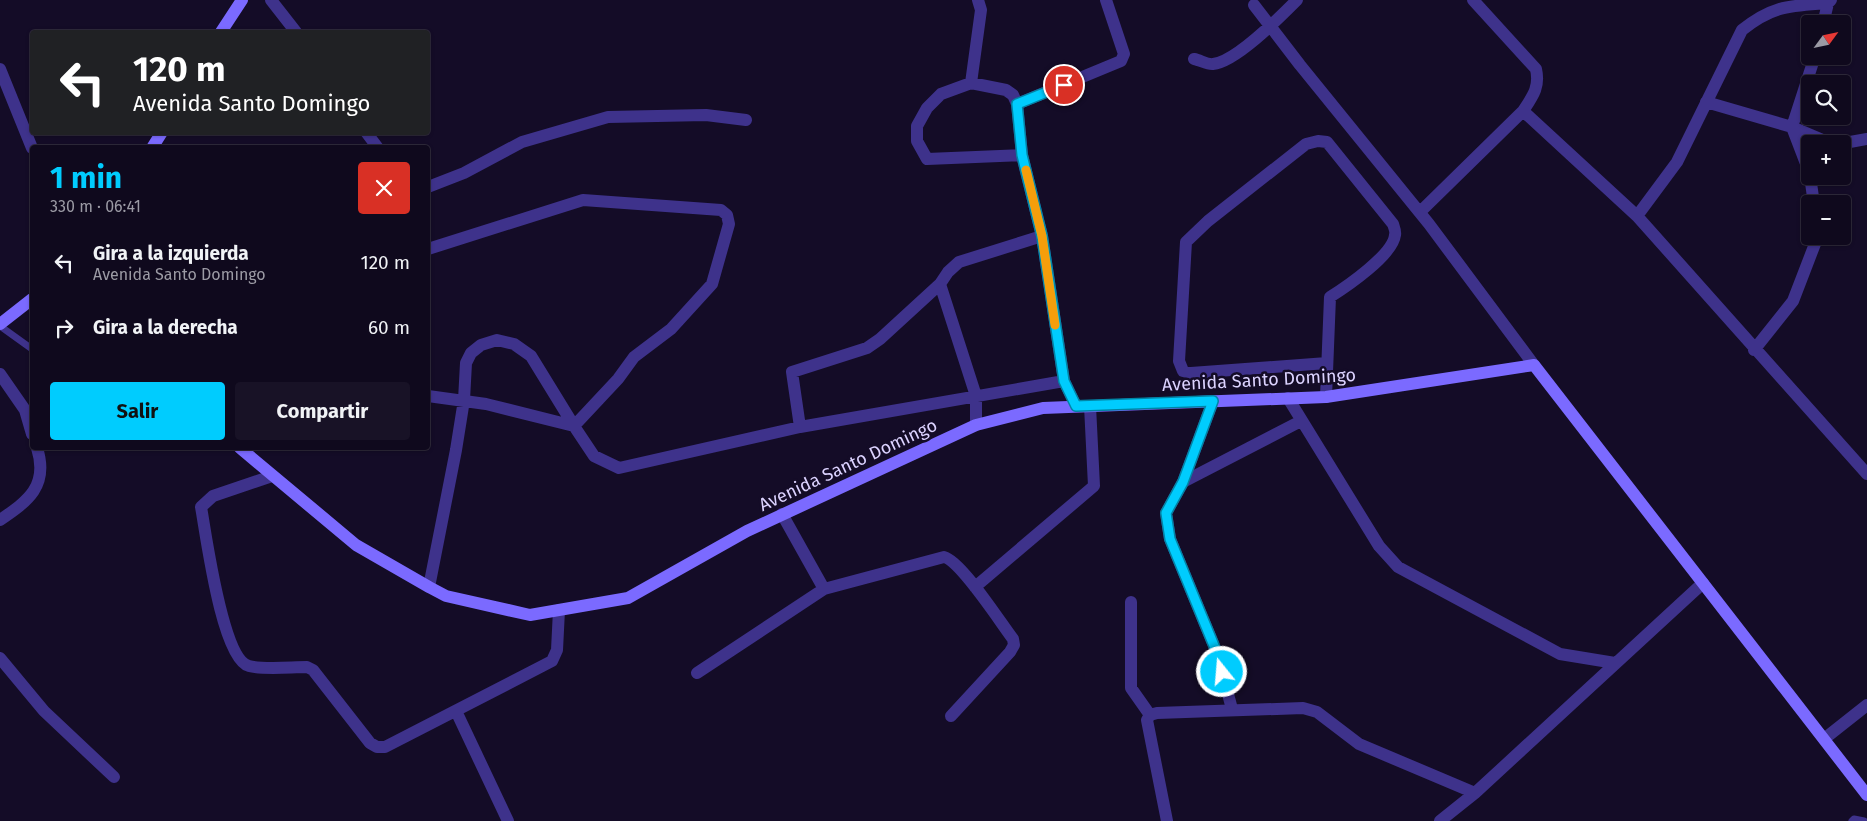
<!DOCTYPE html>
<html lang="es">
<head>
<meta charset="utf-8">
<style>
  body { margin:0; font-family:"Fira Sans",sans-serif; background:#181226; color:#f1f3f6; height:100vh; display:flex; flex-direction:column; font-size:19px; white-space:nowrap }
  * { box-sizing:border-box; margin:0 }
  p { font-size:16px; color:#9b9aa4 }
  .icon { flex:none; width:28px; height:28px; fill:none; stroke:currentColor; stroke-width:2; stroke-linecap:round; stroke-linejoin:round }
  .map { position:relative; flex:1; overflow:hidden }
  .details { position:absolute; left:30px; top:145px; width:400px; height:305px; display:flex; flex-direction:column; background:#0f091d; border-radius:5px; box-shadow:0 1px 4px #0004,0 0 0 1px #2f2a3b }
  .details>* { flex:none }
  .hud { position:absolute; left:30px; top:30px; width:400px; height:105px; border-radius:5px; box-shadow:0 1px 4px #0004,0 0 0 1px #2f2a3b; background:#202124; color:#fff; overflow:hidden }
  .needle { width:32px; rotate:57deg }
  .buttons { position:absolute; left:1801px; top:15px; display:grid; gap:10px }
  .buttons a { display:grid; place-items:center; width:50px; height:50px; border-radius:5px; background:#0f091d; box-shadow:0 1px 4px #0004,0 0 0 1px #2f2a3b; font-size:25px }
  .pin { position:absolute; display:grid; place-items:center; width:42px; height:42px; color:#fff; margin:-21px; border:2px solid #fff; border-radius:50%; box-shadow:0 1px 5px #0007 }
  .me { position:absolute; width:55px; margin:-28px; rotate:343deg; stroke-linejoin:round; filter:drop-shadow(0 0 4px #0008) }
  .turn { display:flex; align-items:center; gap:18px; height:105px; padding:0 20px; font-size:22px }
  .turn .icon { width:65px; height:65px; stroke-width:2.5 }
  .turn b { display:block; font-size:35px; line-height:42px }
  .round { display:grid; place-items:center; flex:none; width:52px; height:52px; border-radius:5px; background:#181226 }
  .summary { display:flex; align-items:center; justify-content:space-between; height:85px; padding:0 20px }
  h1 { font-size:30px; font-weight:700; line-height:38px; color:#00ccfe }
  .primary-button { display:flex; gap:10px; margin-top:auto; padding:10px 20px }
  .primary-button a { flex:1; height:58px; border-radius:5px; background:#00ccfe; color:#111; font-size:20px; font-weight:700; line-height:58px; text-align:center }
  .primary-button a+a { background:#181226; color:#f1f3f6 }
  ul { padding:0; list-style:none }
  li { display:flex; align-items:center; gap:15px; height:65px; padding:0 20px }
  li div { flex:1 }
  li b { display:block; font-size:19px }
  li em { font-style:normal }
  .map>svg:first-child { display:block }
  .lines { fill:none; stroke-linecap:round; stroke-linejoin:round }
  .lane { stroke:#3e328b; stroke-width:7 }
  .street { stroke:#3e328b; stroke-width:12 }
  .secondary { stroke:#7b6aff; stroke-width:12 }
  .route-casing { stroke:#0085a5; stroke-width:12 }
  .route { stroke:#00ccfe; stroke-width:9 }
  .slow { stroke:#f59e0b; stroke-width:9 }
  .labels { text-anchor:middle; stroke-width:5; stroke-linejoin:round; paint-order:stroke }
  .street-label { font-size:18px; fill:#dcd3ff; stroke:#140c27 }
</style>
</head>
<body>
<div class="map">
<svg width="1867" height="821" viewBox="0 0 1867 821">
  <rect width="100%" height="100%" fill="#140c27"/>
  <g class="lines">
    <!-- lane -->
    <path class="lane" d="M0,326L32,349
      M1852,821L1854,819L1864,821"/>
    <!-- street -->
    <path class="street" d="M271,0L296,32
      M1254,5L1300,65L1429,224L1534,365
      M1823,24L1828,3
      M1194,59C1200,60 1208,65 1213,64C1236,62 1281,16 1297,0
      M0,69L32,148
      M971,83L981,10L978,0
      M1706,102L1792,127L1832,144
      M1017,104L1121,61L1124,54L1106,0
      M1523,111L1637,216L1867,474
      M366,132L378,148
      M1839,144L1867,139
      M1022,155L927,159L917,141V126L927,108L941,94L971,83L1006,90L1013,95L1017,104L1022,155L1042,236L1064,381L1076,406
      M1810,174L1792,127L1815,56
      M1810,176L1814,204
      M428,187L464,173L522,142L608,117L706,115L746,120
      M1420,212L1523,111C1533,96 1540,87 1536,69L1473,0
      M1637,216L1677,162L1742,30C1773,5 1790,6 1828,3L1831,0
      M428,249L583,200L721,210L727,215L729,224L712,284L671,329L634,357L618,379L574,426L531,356L514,344L497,340L481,345L471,353L466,363L464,400L456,450L429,587
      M940,284L976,396V425
      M1754,350L1793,301L1818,236
      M0,374L25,410L32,434
      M428,396L486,404L574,426L594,456L619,468L800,427L1064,381
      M1326,397L1330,297C1346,287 1393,255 1395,235C1396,232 1394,227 1393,224L1327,142L1318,141L1306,144L1208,221L1186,242L1179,361L1183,371L1191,373L1327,363
      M1288,398L1379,546L1398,567L1560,654L1615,663
      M1213,401L1183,482L1166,513L1170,539L1217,653L1232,709
      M800,427L792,372L867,348L880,339L940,284L948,272L959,262L1042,236
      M272,476L213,496L201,507C206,534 222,659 249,666C264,670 291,667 307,667L313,670L370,743L377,747H385L552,661L557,650L559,610
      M1183,482L1301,421
      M782,514L824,589
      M0,520C28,501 49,486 37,448
      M975,587L1094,486L1090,406
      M1131,602V688L1150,715
      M0,658L44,711L114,777
      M697,673L824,589L944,557C961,561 1000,622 1013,639L1014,645L1010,652L951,716
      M456,711L508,821
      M1824,739L1867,705
      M1167,821L1147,720L1150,715L1157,713L1303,708L1317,712L1359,744L1475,793
      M1440,821L1475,793L1703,583"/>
    <!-- secondary -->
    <path class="secondary" d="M221,32L242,0
      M152,148L162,132
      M0,324L32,299
      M240,448L356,545L429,587L446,596L530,615L628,598L747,531L976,425L1043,408L1326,397L1534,365L1867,795"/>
  </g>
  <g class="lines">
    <defs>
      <path id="route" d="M1064,85L1017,104L1022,155L1042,236L1064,381L1076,406L1213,401L1183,482L1166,513L1170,539L1217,653L1222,672"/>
    </defs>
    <!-- route casing -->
    <use href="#route" class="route-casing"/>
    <!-- route -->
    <use href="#route" class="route"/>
    <!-- slow -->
    <path class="slow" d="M1026,170L1042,236L1055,325"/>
  </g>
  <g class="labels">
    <!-- street labels -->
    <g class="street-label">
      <text transform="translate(1259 380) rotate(-3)" y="6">Avenida Santo Domingo</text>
      <text transform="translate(848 465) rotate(-25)" y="6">Avenida Santo Domingo</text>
    </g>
  </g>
</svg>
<div class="buttons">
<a><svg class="needle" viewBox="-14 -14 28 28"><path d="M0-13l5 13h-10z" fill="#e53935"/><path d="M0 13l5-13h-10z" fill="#9b9aa4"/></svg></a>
<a><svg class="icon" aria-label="search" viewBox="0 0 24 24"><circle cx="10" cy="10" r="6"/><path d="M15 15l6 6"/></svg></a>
<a>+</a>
<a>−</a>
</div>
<div class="pin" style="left:1064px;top:85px;background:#d93025"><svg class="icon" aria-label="arrive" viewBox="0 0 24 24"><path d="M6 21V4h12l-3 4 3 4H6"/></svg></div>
<svg class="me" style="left:1222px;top:672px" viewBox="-20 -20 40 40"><circle r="17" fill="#00ccfe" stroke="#fff" stroke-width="3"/><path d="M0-11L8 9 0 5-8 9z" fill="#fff"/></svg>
<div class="hud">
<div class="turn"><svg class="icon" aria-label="left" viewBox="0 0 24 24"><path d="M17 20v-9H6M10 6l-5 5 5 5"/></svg><div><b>120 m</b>Avenida Santo Domingo</div></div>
</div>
<section class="details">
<div class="summary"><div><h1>1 min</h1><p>330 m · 06:41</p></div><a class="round" style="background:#d93025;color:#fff"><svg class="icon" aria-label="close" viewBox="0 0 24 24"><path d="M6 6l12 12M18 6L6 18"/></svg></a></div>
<ul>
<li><svg class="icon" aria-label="left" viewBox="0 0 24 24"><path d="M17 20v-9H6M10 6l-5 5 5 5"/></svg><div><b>Gira a la izquierda</b><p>Avenida Santo Domingo</p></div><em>120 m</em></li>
<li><svg class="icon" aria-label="right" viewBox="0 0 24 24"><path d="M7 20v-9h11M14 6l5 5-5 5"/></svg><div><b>Gira a la derecha</b></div><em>60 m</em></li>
</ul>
<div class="primary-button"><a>Salir</a><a>Compartir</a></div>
</section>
</div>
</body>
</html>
